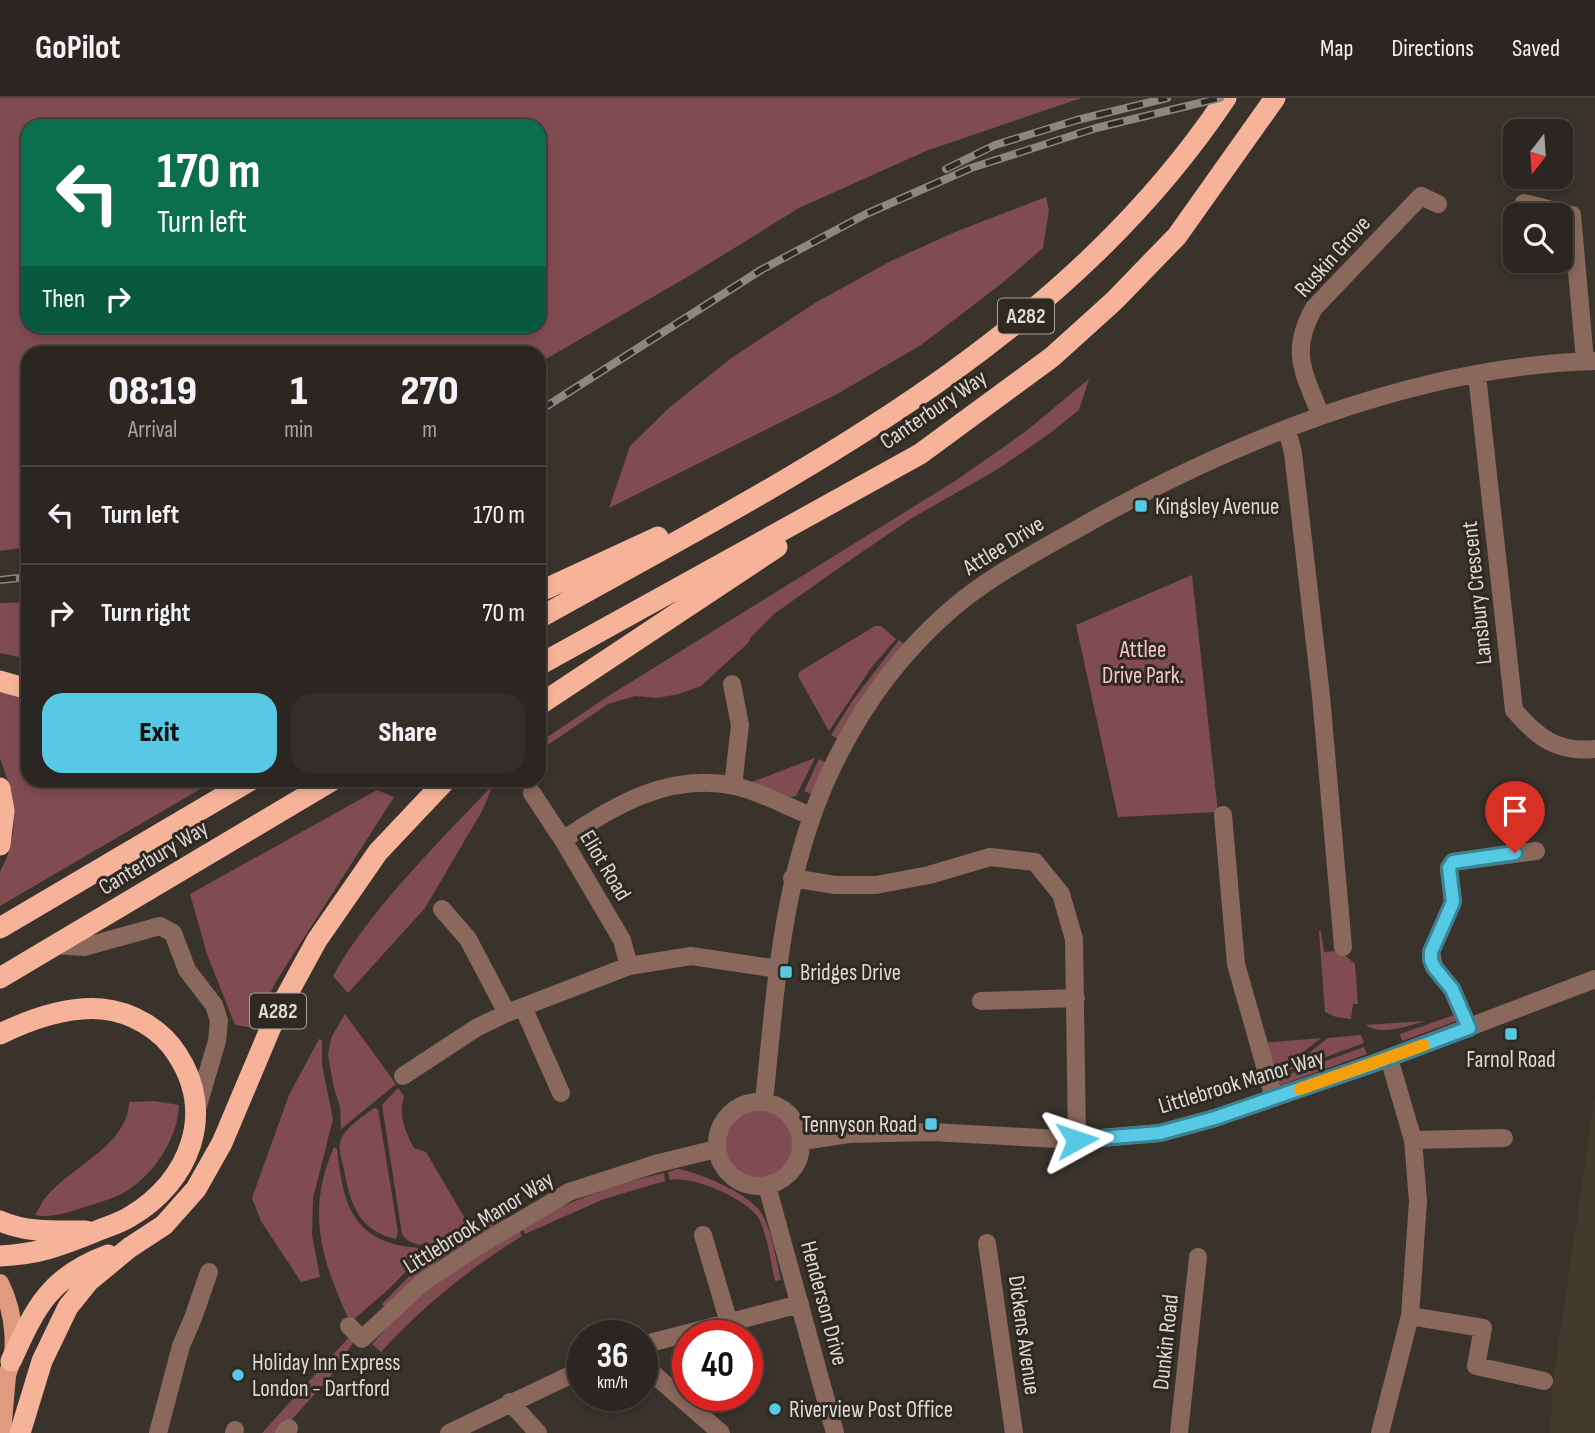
<!DOCTYPE html>
<html lang="en">
<head>
<meta charset="utf-8">
<style>
  body { margin:0; font-family:"Sofia Sans Condensed",sans-serif; background:#332e2a; color:#f1f3f6; height:100vh; display:flex; flex-direction:column; font-size:26px; white-space:nowrap }
  * { box-sizing:border-box; margin:0 }
  p { font-size:23px; color:#a6a5a5 }
  .icon { flex:none; width:38px; height:38px; fill:none; stroke:currentColor; stroke-width:2; stroke-linecap:round; stroke-linejoin:round }
  .map { position:relative; flex:1; overflow:hidden }
  .sheet { position:absolute; left:21px; top:248px; width:525px; height:441px; display:flex; flex-direction:column; background:#2b2621; border-radius:21px; box-shadow:0 4px 10px #0003,0 0 0 2px #47433f }
  .sheet>* { flex:none }
  .top-card { position:absolute; left:21px; top:21px; width:525px; height:214px; border-radius:21px; box-shadow:0 4px 10px #0003,0 0 0 2px #47433f; background:#0b6e4f; color:#fff; overflow:hidden }
  .needle { width:46px; rotate:197deg }
  .buttons { position:absolute; left:1503px; top:21px; display:grid; gap:14px }
  .buttons a { display:grid; place-items:center; width:70px; height:70px; border-radius:14px; background:#2b2621; box-shadow:0 4px 10px #0003,0 0 0 2px #47433f; font-size:35px }
  .speed { position:absolute; left:567px; top:1222px; display:flex; gap:14px; font-size:35px; font-weight:700; text-align:center }
  .speed>* { display:grid; place-content:center; width:91px; height:91px; border-radius:50%; background:#2b2621; box-shadow:0 4px 10px #0003,0 0 0 2px #47433f; line-height:1 }
  .speed small { font-size:18px; font-weight:400 }
  .speed .limit { border:10px solid #d22; background:#fff; color:#111 }
  .pin { position:absolute; display:grid; place-items:center; width:60px; height:60px; color:#fff; margin:-72px -30px; border-radius:50% 50% 50% 0; rotate:-45deg; box-shadow:0 0 7px #0007 }
  .pin .icon { rotate:45deg }
  .me { position:absolute; width:77px; margin:-38px; rotate:85deg; stroke-linejoin:round; filter:drop-shadow(0 0 5px #0008) }
  .turn { display:flex; align-items:center; gap:24px; height:147px; padding:0 21px; font-size:32px }
  .turn .icon { width:91px; height:91px; stroke-width:2.5 }
  .turn b { display:block; font-size:49px; line-height:60px }
  .then { display:flex; align-items:center; height:66px; padding:0 21px; background:#0003; gap:14px; font-size:26px }
  .eta { display:flex; justify-content:space-evenly; align-items:center; height:119px; text-align:center }
  .eta b { font-size:42px; font-weight:800; line-height:49px }
  .primary-button { display:flex; gap:14px; margin-top:auto; padding:14px 21px }
  .primary-button a { flex:1; height:80px; border-radius:21px; background:#58c9e4; color:#111; font-size:28px; font-weight:800; line-height:80px; text-align:center }
  .primary-button a+a { background:#332e2a; color:#f1f3f6 }
  ul { padding:0; list-style:none }
  li { display:flex; align-items:center; gap:21px; height:98px; padding:0 21px; border-top:2px solid #47433f }
  li div { flex:1 }
  li b { display:block; font-size:26px }
  li em { font-style:normal }
  header { display:flex; align-items:center; gap:42px; box-sizing:border-box; height:98px; padding:0 35px; background:#2b2621; border-bottom:2px solid #47433f }
  header strong { font-size:33px }
  nav { display:flex; gap:38px; margin-inline-start:auto; font-size:24px }
  .map>svg:first-child { display:block }
  .built { fill:#43392c }
  .green { fill:#804c52; fill-rule:evenodd }
  .lines { fill:none; stroke-linecap:round; stroke-linejoin:round }
  .minor { stroke:#8a685b; stroke-width:18 }
  .major { stroke:#df9a80; stroke-width:18 }
  .highway { stroke:#f6b39a; stroke-width:21 }
  .rail-casing { stroke:#8c8781; stroke-width:8 }
  .rail { stroke:#2f2922; stroke-width:5; stroke-dasharray:16; stroke-linecap:butt }
  .route-casing { stroke:#398394; stroke-width:18 }
  .route { stroke:#58c9e4; stroke-width:12 }
  .slow { stroke:#f59e0b; stroke-width:12 }
  .poi-dot { fill:#58c9e4; stroke:#2f2922; stroke-width:2.5 }
  .labels { text-anchor:middle; stroke-width:6; stroke-linejoin:round; paint-order:stroke }
  .shield { fill:#2f2922; stroke:#a9a49f; stroke-width:2 }
  .shield-label { font-size:21px; font-weight:bold; fill:#ddd9d4 }
  .street-label { font-size:23px; fill:#ddd9d4; stroke:#2f2922 }
  .poi-label { font-size:23px; fill:#ddd9d4; stroke:#2f2922; text-anchor:start }
  .park-label { font-size:23px; fill:#f7c7cb; stroke:#2f2922 }
</style>
</head>
<body>
<header>
<strong>GoPilot</strong>
<nav><a>Map</a><a>Directions</a><a>Saved</a></nav>
</header>
<div class="map">
<svg width="1595" height="1335" viewBox="0 0 1595 1335">
  <rect width="100%" height="100%" fill="#39332c"/>
  <!-- built -->
  <path class="built" d="M1595,997V1335H1550L1553,1283Z"/>
  <!-- green -->
  <path class="green" d="M0,0H1081L926,53L799,110L689,178L539,265V256H28V449L0,453ZM539,28V228H28V28Z
    M1046,99L1049,112L1043,150L1001,186L921,247L837,296L609,410L630,348L670,309L730,261L815,205L891,163L955,134Z
    M1089,281L1079,312L1049,336L998,371L912,420L846,465L774,516L751,539L748,545L701,588L679,596L657,600L635,598L608,606L539,653V640L543,637L549,638L610,597L955,383L1025,334Z
    M1192,477L1218,714L1118,719L1076,527Z
    M28,504V561L0,555V505Z
    M875,528H881L896,541L871,570L829,633L798,578L799,574Z
    M899,542L905,547L838,641L831,637L853,602Z
    M0,593L28,602V682L214,683L0,808V774L7,759L13,736L14,714L11,692L0,660Z
    M815,660L796,698L791,699L752,684Z
    M819,661L826,665L811,696L804,693Z
    M493,687L482,713L425,810L348,895L333,878C371,810 439,744 493,687Z
    M377,692L394,699L275,885L255,930L235,927L207,856L190,796Z
    M1319,833H1321L1324,854L1340,853L1355,866L1358,906H1353L1351,921L1336,919L1325,914Z
    M345,916L396,986L341,1031L340,1009L334,990L328,957L331,940Z
    M1457,916L1459,922L1402,943L1400,936Z
    M1425,923C1409,928 1381,938 1365,927Z
    M1361,937L1364,945L1285,974L1328,940Z
    M1321,940L1274,977L1261,945Z
    M319,941L322,942V967L333,1021L313,1100L312,1137L320,1179L301,1184L261,1123L252,1100L289,997Z
    M1364,949L1367,956L1276,989L1273,982Z
    M398,990L404,998C398,1019 405,1032 414,1050L426,1054L470,1129C452,1139 417,1159 402,1136L382,1007Z
    M153,1003L179,1007C178,1039 155,1075 128,1092C114,1101 97,1105 82,1110C66,1115 51,1120 35,1117C39,1111 42,1103 47,1098C72,1068 128,1047 129,1004Z
    M724 1046a36 36 0 1 1 72 0a36 36 0 1 1-72 0Z
    M374,1010L378,1011L398,1134L396,1141C358,1132 351,1107 344,1072C343,1064 338,1053 340,1045C343,1031 363,1018 374,1010Z
    M334,1049L337,1051C342,1091 346,1131 390,1145C402,1149 415,1149 427,1151L391,1189L353,1222L348,1220C321,1160 306,1113 334,1049Z
    M678,1071C701,1075 753,1097 763,1118C773,1137 776,1162 781,1182L775,1183C771,1166 767,1134 758,1119C744,1100 692,1077 670,1082L668,1074Z
    M664,1075L665,1083L604,1101L525,1136L521,1129C567,1104 613,1086 664,1075Z
    M507,1113L506,1120L439,1162L385,1209L382,1206L431,1156Z
    M518,1130L522,1138C469,1171 423,1208 381,1254L372,1246L408,1207L429,1188Z
    M350,1238L353,1245L330,1279L286,1328L283,1326L275,1335H262Z"/>
  <g class="lines">
    <!-- minor -->
    <path class="minor" d="M1524,105L1572,117L1585,263
      M1477,277L1514,612C1537,639 1557,655 1595,651
      M1321,318C1304,275 1289,254 1314,210L1421,98L1438,106
      M1287,331L1293,355L1321,598L1343,849
      M732,586L740,627L733,688
      M532,695L563,742L622,842L629,868
      M1223,717L1236,866L1274,1000
      M563,742C614,707 670,674 735,688C761,694 786,708 811,718
      M792,780L835,787H876L929,777L990,759L1035,764L1061,796L1074,841L1077,1042
      M442,811L468,841L507,915
      M55,847L84,849L160,828L173,835L187,872L214,907L219,923L217,943L197,1011
      M981,903L1076,900
      M523,909L561,995
      M1469,930L1452,891L1434,869L1431,854L1453,804L1449,770L1453,764L1536,753
      M403,978L476,930L507,915L629,868L691,858L778,871
      M764,1003C777,881 782,763 841,652C868,600 903,554 947,515C984,482 1029,458 1072,434C1227,345 1414,268 1595,263
      M717 1046a42 42 0 1 1 84 0a42 42 0 1 1-84 0Z
      M1413,1042L1504,1040
      M802,1043L849,1036L932,1034L1077,1042L1160,1035L1215,1020L1375,965L1595,881
      M767,1088L835,1335
      M703,1137L729,1225
      M987,1145L1014,1335
      M1410,1218L1483,1230L1476,1268L1544,1283
      M349,1228L362,1241L422,1185L478,1148L569,1094L655,1066L716,1051
      M642,1247L800,1206
      M642,1266L721,1335
      M510,1304L538,1335
      M158,1335L181,1248L193,1220L209,1174
      M234,1335L235,1332
      M284,1335L289,1330
      M449,1335L583,1271
      M1179,1335L1198,1159
      M1380,1335L1410,1218L1418,1103L1413,1042L1389,960"/>
    <!-- major -->
    <path class="major" d="M0,1185C14,1213 22,1261 0,1287
      M2,1335L7,1278"/>
    <!-- highway -->
    <path class="highway" d="M539,494L658,439
      M539,520C791,379 1060,248 1226,0
      M539,567L920,356L1052,259L1114,203L1177,138L1275,0
      M0,583L28,591
      M539,607L777,449
      M0,690L4,713L0,747
      M0,830L251,682
      M0,880L333,682
      M0,936C31,921 67,908 102,911C132,914 161,931 177,956C216,1015 190,1083 131,1118C119,1126 105,1129 92,1135C57,1149 38,1156 0,1158
      M0,1123C27,1135 57,1133 86,1133
      M11,1263C35,1210 50,1178 108,1157
      M20,1335L42,1263L68,1209L89,1183L129,1150L164,1127L196,1091L222,1045L276,917L317,842L378,754L446,682"/>
    <defs>
      <path id="rail" d="M946,71L995,47L1077,22L1167,0
        M539,313L761,172L866,116L971,70L1096,30L1220,0
        M0,482L28,479"/>
    </defs>
    <!-- rail casing -->
    <use href="#rail" class="rail-casing"/>
    <!-- rail -->
    <use href="#rail" class="rail"/>
  </g>
  <g class="lines">
    <defs>
      <path id="route" d="M1077,1042L1160,1035L1215,1020L1375,965L1469,930L1452,891L1434,869L1431,862V854L1453,804L1449,770L1453,764L1515,755"/>
    </defs>
    <!-- route casing -->
    <use href="#route" class="route-casing"/>
    <!-- route -->
    <use href="#route" class="route"/>
    <!-- slow -->
    <path class="slow" d="M1300,991L1424,947"/>
  </g>
  <!-- markers -->
  <g class="poi-dot">
    <rect x="1134" y="401" width="14" height="14" rx="3.5"/>
    <rect x="779" y="867" width="14" height="14" rx="3.5"/>
    <rect x="1504" y="929" width="14" height="14" rx="3.5"/>
    <rect x="924" y="1019" width="14" height="14" rx="3.5"/>
    <circle cx="238" cy="1277" r="7"/>
    <circle cx="775" cy="1311" r="7"/>
  </g>
  <g class="labels">
    <!-- shield labels -->
    <g class="shield">
      <rect x="998" y="200.5" width="56" height="35" rx="5"/>
      <rect x="250" y="895.5" width="56" height="35" rx="5"/>
    </g>
    <g class="shield-label">
      <text x="1026" y="225">A282</text>
      <text x="278" y="920">A282</text>
    </g>
    <!-- street labels -->
    <g class="street-label">
      <text transform="translate(1332 158) rotate(-48)" y="8">Ruskin Grove</text>
      <text transform="translate(933 311) rotate(-34)" y="8">Canterbury Way</text>
      <text transform="translate(1003 447) rotate(-32)" y="8">Attlee Drive</text>
      <text transform="translate(1476 495) rotate(-96)" y="8">Lansbury Crescent</text>
      <text transform="translate(153 759) rotate(-31)" y="8">Canterbury Way</text>
      <text transform="translate(606 767) rotate(59)" y="8">Eliot Road</text>
      <text transform="translate(1241 983) rotate(-17)" y="8">Littlebrook Manor Way</text>
      <text transform="translate(478 1124) rotate(-32)" y="8">Littlebrook Manor Way</text>
      <text transform="translate(825 1205) rotate(75)" y="8">Henderson Drive</text>
      <text transform="translate(1025 1237) rotate(82)" y="8">Dickens Avenue</text>
      <text transform="translate(1165 1244) rotate(-84)" y="8">Dunkin Road</text>
    </g>
    <!-- poi labels -->
    <g class="poi-label">
      <text x="1155" y="416">Kingsley Avenue</text>
      <text x="800" y="882">Bridges Drive</text>
      <text x="1511" y="969" text-anchor="middle">Farnol Road</text>
      <text x="917" y="1034" text-anchor="end">Tennyson Road</text>
      <text x="252" y="1272">Holiday Inn Express<tspan x="252" dy="26">London - Dartford</tspan></text>
      <text x="789" y="1319">Riverview Post Office</text>
    </g>
    <!-- park labels -->
    <g class="park-label">
      <text x="1143" y="559">Attlee<tspan x="1143" dy="26">Drive Park.</tspan></text>
    </g>
  </g>
</svg>
<div class="buttons">
<a><svg class="needle" viewBox="-14 -14 28 28"><path d="M0-13l5 13h-10z" fill="#e53935"/><path d="M0 13l5-13h-10z" fill="#a6a5a5"/></svg></a>
<a><svg class="icon" aria-label="search" viewBox="0 0 24 24"><circle cx="10" cy="10" r="6"/><path d="M15 15l6 6"/></svg></a>
</div>
<div class="speed"><div>36<small>km/h</small></div><div class="limit">40</div></div>
<div class="pin" style="left:1515px;top:755px;background:#d93025"><svg class="icon" aria-label="arrive" viewBox="0 0 24 24"><path d="M6 21V4h12l-3 4 3 4H6"/></svg></div>
<svg class="me" style="left:1077px;top:1042px" viewBox="-20 -20 40 40"><path d="M0-17L14 15 0 8-14 15z" fill="#58c9e4" stroke="#fff" stroke-width="4"/></svg>
<div class="top-card">
<div class="turn"><svg class="icon" aria-label="left" viewBox="0 0 24 24"><path d="M17 20v-9H6M10 6l-5 5 5 5"/></svg><div><b>170 m</b>Turn left</div></div>
<div class="then">Then<svg class="icon" aria-label="right" viewBox="0 0 24 24"><path d="M7 20v-9h11M14 6l5 5-5 5"/></svg></div>
</div>
<section class="sheet">
<div class="eta">
<div><b>08:19</b><p>Arrival</p></div>
<div><b>1</b><p>min</p></div>
<div><b>270</b><p>m</p></div>
</div>
<ul>
<li><svg class="icon" aria-label="left" viewBox="0 0 24 24"><path d="M17 20v-9H6M10 6l-5 5 5 5"/></svg><div><b>Turn left</b></div><em>170 m</em></li>
<li><svg class="icon" aria-label="right" viewBox="0 0 24 24"><path d="M7 20v-9h11M14 6l5 5-5 5"/></svg><div><b>Turn right</b></div><em>70 m</em></li>
</ul>
<div class="primary-button"><a>Exit</a><a>Share</a></div>
</section>
</div>
</body>
</html>
